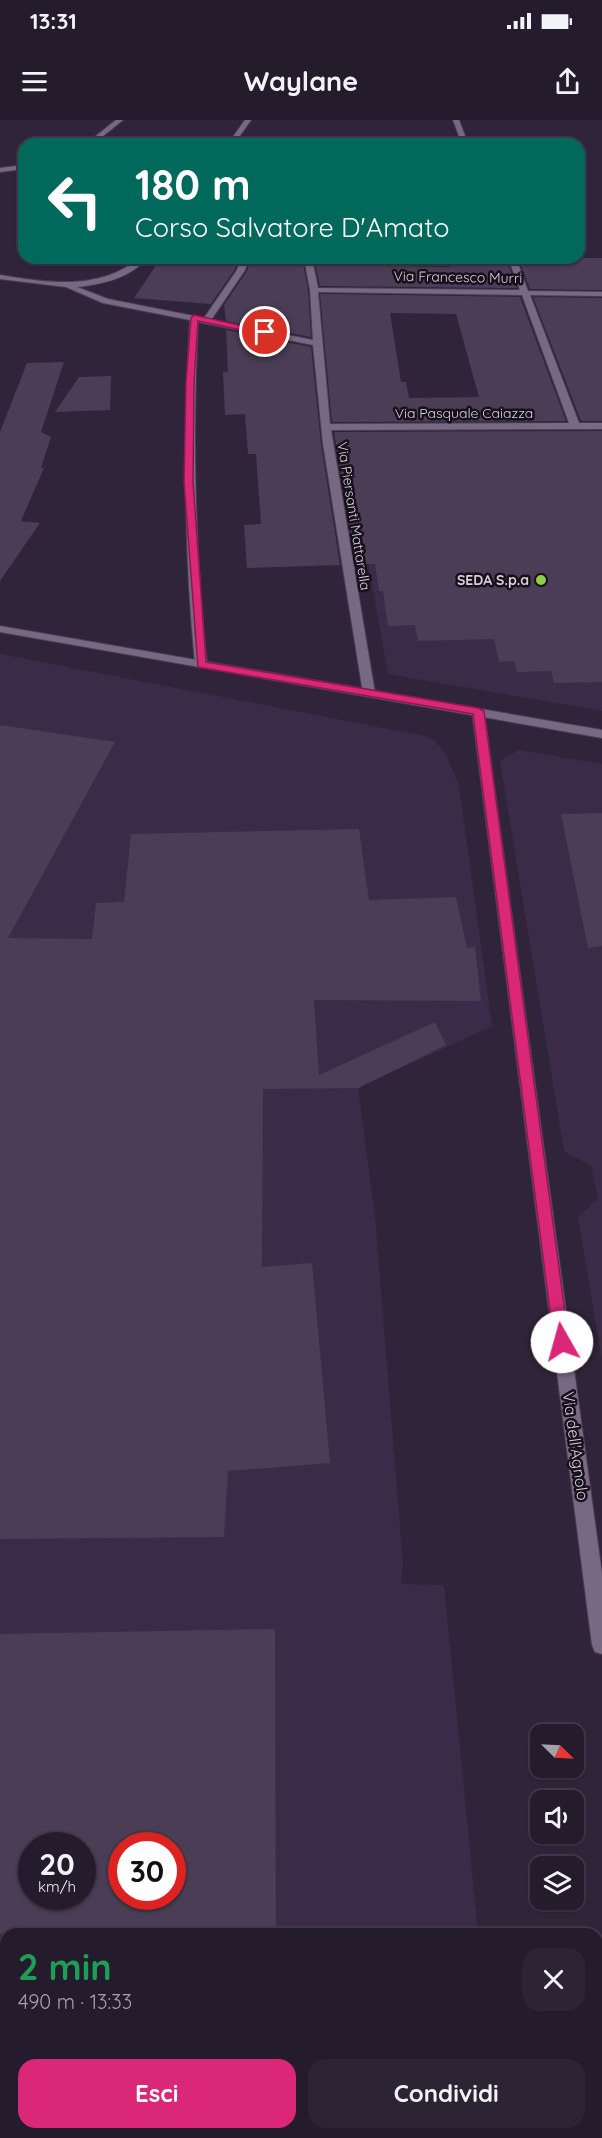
<!DOCTYPE html>
<html lang="it">
<head>
<meta charset="utf-8">
<style>
  body { margin:0; font-family:Quicksand,sans-serif; background:#2c2434; color:#f1f3f6; height:100vh; display:flex; flex-direction:column; font-size:22px; white-space:nowrap }
  * { box-sizing:border-box; margin:0 }
  p { font-size:20px; color:#a3a1a9 }
  .icon { flex:none; width:33px; height:33px; fill:none; stroke:currentColor; stroke-width:2; stroke-linecap:round; stroke-linejoin:round }
  .map { position:relative; flex:1; overflow:hidden }
  .drawer { position:absolute; left:0px; top:1808px; width:603px; height:212px; display:flex; flex-direction:column; background:#241b2c; border-radius:18px 18px 0 0; box-shadow:0 2px 4px #0004,0 0 0 2px #413948 }
  .drawer>* { flex:none }
  .hud { position:absolute; left:18px; top:18px; width:567px; height:126px; border-radius:18px; box-shadow:0 2px 4px #0004,0 0 0 2px #413948; background:#00695c; color:#fff; overflow:hidden }
  .needle { width:39px; rotate:114deg }
  .tools { position:absolute; left:530px; top:1604px; display:grid; gap:12px }
  .tools a { display:grid; place-items:center; width:54px; height:54px; border-radius:12px; background:#241b2c; box-shadow:0 2px 4px #0004,0 0 0 2px #413948; font-size:30px }
  .speed { position:absolute; left:18px; top:1712px; display:flex; gap:12px; font-size:30px; font-weight:700; text-align:center }
  .speed>* { display:grid; place-content:center; width:78px; height:78px; border-radius:50%; background:#241b2c; box-shadow:0 2px 4px #0004,0 0 0 2px #413948; line-height:1 }
  .speed small { font-size:15px; font-weight:400 }
  .speed .limit { border:9px solid #d22; background:#fff; color:#111 }
  .pin { position:absolute; display:grid; place-items:center; width:51px; height:51px; color:#fff; margin:-26px; border:3px solid #fff; border-radius:50%; box-shadow:0 2px 6px #0007 }
  .me { position:absolute; width:66px; margin:-33px; rotate:353deg; stroke-linejoin:round; filter:drop-shadow(0 0 4px #0008) }
  .turn { display:flex; align-items:center; gap:21px; height:126px; padding:0 18px; font-size:27px }
  .turn .icon { width:78px; height:78px; stroke-width:2.5 }
  .turn b { display:block; font-size:42px; line-height:51px }
  .round { display:grid; place-items:center; flex:none; width:63px; height:63px; border-radius:18px; background:#2c2434 }
  .head { display:flex; align-items:center; justify-content:space-between; height:102px; padding:0 18px }
  h1 { font-size:36px; font-weight:700; line-height:45px; color:#1e9e55 }
  .primary-button { display:flex; gap:12px; margin-top:auto; padding:12px 18px }
  .primary-button a { flex:1; height:69px; border-radius:18px; background:#db2777; color:#fff; font-size:24px; font-weight:700; line-height:69px; text-align:center }
  .primary-button a+a { background:#2c2434; color:#f1f3f6 }
  .status { display:flex; justify-content:space-between; align-items:center; height:42px; padding:0 30px; background:#241b2c; direction:ltr }
  .status svg { height:16px; fill:currentColor }
  header { display:flex; justify-content:space-between; align-items:center; height:78px; padding:0 18px; background:#241b2c; font-size:27px; font-weight:700 }
  .map>svg:first-child { display:block }
  .built { fill:#3b2b48; fill-rule:evenodd }
  .building { fill:#4a3d55; fill-rule:evenodd }
  .lines { fill:none; stroke-linecap:round; stroke-linejoin:round }
  .street-casing { stroke:#4a3f52; stroke-width:2 }
  .secondary-casing { stroke:#4a3f52; stroke-width:2 }
  .street { fill:#776983; fill-rule:evenodd }
  .secondary { fill:#776983; fill-rule:evenodd }
  .route { fill:#db2777; stroke:#8e194d; stroke-width:1.5 }
  .poi-dot { fill:#91cd40; stroke:#15101a; stroke-width:2 }
  .labels { text-anchor:middle; stroke-width:5; stroke-linejoin:round; paint-order:stroke }
  .far-street-label { font-size:14px; fill:#d7cfde; stroke:#15101a }
  .far-poi-label { font-size:14px; font-weight:bold; fill:#d7cfde; stroke:#15101a; text-anchor:end }
  .street-label { font-size:16px; fill:#d7cfde; stroke:#15101a }
</style>
</head>
<body>
<div class="status"><b>13:31</b><svg viewBox="0 0 49 12"><path d="M0 12V9h3v3zM5 12V6h3v6zM10 12V3h3v9zM15 12V0h3v12zM26 1h20v11H26zM47 4h2v5h-2z"/></svg></div>
<header><svg class="icon" aria-label="menu" viewBox="0 0 24 24"><path d="M4 6h16M4 12h16M4 18h16"/></svg>Waylane<svg class="icon" aria-label="share" viewBox="0 0 24 24"><path d="M12 15V3M7 8l5-5 5 5M5 13v7h14v-7"/></svg></header>
<div class="map">
<svg width="602" height="2018" viewBox="0 0 602 2018">
  <rect width="100%" height="100%" fill="#30243a"/>
  <!-- built -->
  <path class="built" d="M602,354V591L388,554L353,359Z
    M0,534L425,616L435,621L446,634L459,666L492,906L358,968L375,1097L403,1444L401,1464L444,1465L478,1813L6,1814V2013H515L520,2018H0ZM32,1725H82V1776H32ZM122,1725H172V1776H122Z
    M519,630L602,644V1240L578,1097L598,1079L591,1046L564,1031L500,641Z"/>
  <!-- building -->
  <path class="building" d="M161,138H239L235,149L211,184L134,178Z
    M251,138H302L308,170L311,217L226,201L224,185L247,151Z
    M314,138H383L385,146L450,147L448,138H506L517,168L320,166Z
    M518,138H602V170L530,169Z
    M320,174L520,177L566,301L332,302ZM390,193L456,194L479,277L409,278L406,262H401Z
    M533,177L602,178V301H581Z
    M226,210L311,227L321,324L340,445L247,448L244,405L261,404L256,334H248L245,294L225,295L223,252H228Z
    M64,242L41,312L51,317L41,348H44L21,401L40,403L0,461V312L27,243Z
    M111,256L110,290L55,292L79,257Z
    M602,311V562L554,563L551,551L517,552L514,541L499,542L494,519L418,521L415,505L388,506L383,471H379L375,444H356L334,312Z
    M0,605L115,622L8,818L92,819L96,783L124,782L131,714L359,709L369,780L456,777L467,828L475,827L481,881L314,880L319,955L435,902L446,925L358,968L263,969L262,1147L312,1143L330,1343L228,1351L224,1417L0,1419Z
    M602,693V826L588,828L561,694Z
    M275,1509L276,1814H0V1514ZM32,1725H82V1776H32ZM122,1725H172V1776H122Z"/>
  <g class="lines">
    <defs>
      <path id="street" d="M116,0H123L93,24H86Z
        M245,0H251L234,24H228Z
        M453,0H459L468,24H462Z
        M24,45V49L0,52V48Z
        M139,138H148C129,158 104,164 77,167L108,179L204,198L237,150L241,138H249L245,150L211,200L313,220L310,170L304,138H312L318,168L520,170L508,138H516L528,171L602,172V176L530,175L579,303H602V309L331,310L375,573L373,575L369,576L363,573L323,324L313,225L198,202C192,317 195,431 207,545L201,548L195,545C184,430 183,316 190,200L103,183L66,167L0,159V155C47,163 100,171 139,138ZM318,172L522,175L569,303L330,304Z
        M478,588L484,591L602,1454V1534L595,1532L592,1525L472,591Z"/>
      <path id="secondary" d="M0,506L602,610V618L0,512Z"/>
    </defs>
    <!-- street casing -->
    <use href="#street" class="street-casing"/>
    <!-- secondary casing -->
    <use href="#secondary" class="secondary-casing"/>
    <!-- street -->
    <use href="#street" class="street"/>
    <!-- secondary -->
    <use href="#secondary" class="secondary"/>
  </g>
  <!-- route -->
  <path class="route" d="M194,195L269,212L265,215L198,201L194,262L193,362L206,542L478,588L484,591L569,1222L567,1226L562,1228L554,1222L473,594L198,547L184,362L186,262L191,198Z"/>
  <!-- markers -->
  <circle class="poi-dot" cx="541" cy="460" r="6"/>
  <g class="labels">
    <!-- far-street labels -->
    <g class="far-street-label">
      <text transform="translate(458 157) rotate(1)" y="5">Via Francesco Murri</text>
      <text x="464" y="298">Via Pasquale Caiazza</text>
      <text transform="translate(354 396) rotate(81)" y="5">Via Piersanti Mattarella</text>
    </g>
    <!-- far-poi labels -->
    <g class="far-poi-label">
      <text x="529" y="465">SEDA S.p.a</text>
    </g>
    <!-- street labels -->
    <g class="street-label">
      <text transform="translate(576 1326) rotate(82)" y="6">Via dell'Agnolo</text>
    </g>
  </g>
</svg>
<div class="tools">
<a><svg class="needle" viewBox="-14 -14 28 28"><path d="M0-13l5 13h-10z" fill="#e53935"/><path d="M0 13l5-13h-10z" fill="#a3a1a9"/></svg></a>
<a><svg class="icon" aria-label="sound" viewBox="0 0 24 24"><path d="M4 9h4l5-4v14l-5-4H4zM17 9q2 3 0 6"/></svg></a>
<a><svg class="icon" aria-label="layers" viewBox="0 0 24 24"><path d="M12 4l9 5-9 5-9-5zM3 14l9 5 9-5"/></svg></a>
</div>
<div class="speed"><div>20<small>km/h</small></div><div class="limit">30</div></div>
<div class="pin" style="left:265px;top:212px;background:#d93025"><svg class="icon" aria-label="arrive" viewBox="0 0 24 24"><path d="M6 21V4h12l-3 4 3 4H6"/></svg></div>
<svg class="me" style="left:562px;top:1222px" viewBox="-20 -20 40 40"><circle r="19" fill="#fff"/><path d="M0-13L10 11 0 6-10 11z" fill="#db2777"/></svg>
<div class="hud">
<div class="turn"><svg class="icon" aria-label="left" viewBox="0 0 24 24"><path d="M17 20v-9H6M10 6l-5 5 5 5"/></svg><div><b>180 m</b>Corso Salvatore D'Amato</div></div>
</div>
<section class="drawer">
<div class="head"><div><h1>2 min</h1><p>490 m · 13:33</p></div><a class="round"><svg class="icon" aria-label="close" viewBox="0 0 24 24"><path d="M6 6l12 12M18 6L6 18"/></svg></a></div>
<div class="primary-button"><a>Esci</a><a>Condividi</a></div>
</section>
</div>
</body>
</html>
